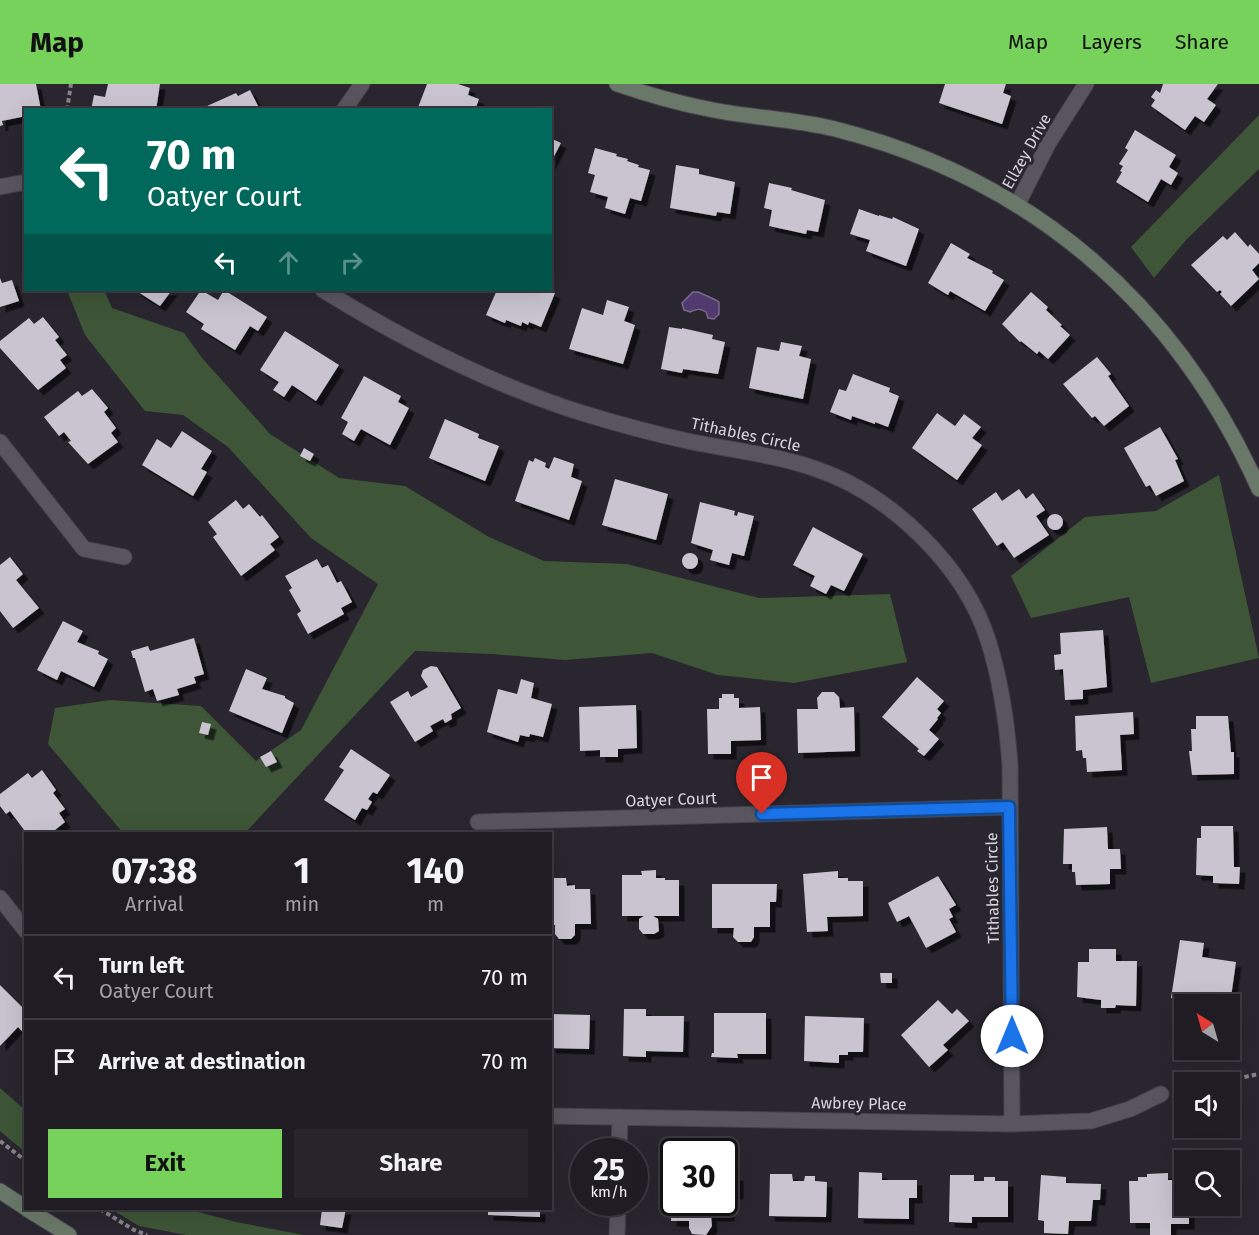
<!DOCTYPE html>
<html lang="en">
<head>
<meta charset="utf-8">
<style>
  body { margin:0; font-family:"Fira Sans",sans-serif; background:#27252b; color:#f1f3f6; height:100vh; display:flex; flex-direction:column; font-size:22px; white-space:nowrap }
  * { box-sizing:border-box; margin:0 }
  p { font-size:20px; color:#a1a1a6 }
  .icon { flex:none; width:33px; height:33px; fill:none; stroke:currentColor; stroke-width:2; stroke-linecap:round; stroke-linejoin:round }
  .map { position:relative; flex:1; overflow:hidden }
  .panel { position:absolute; left:24px; top:748px; width:528px; height:378px; display:flex; flex-direction:column; background:#1f1c23; border-radius:0px; box-shadow:0 6px 24px #0002,0 0 0 2px #3c3a41 }
  .panel>* { flex:none }
  .banner { position:absolute; left:24px; top:24px; width:528px; height:183px; border-radius:0px; box-shadow:0 6px 24px #0002,0 0 0 2px #3c3a41; background:#00695c; color:#fff; overflow:hidden }
  .needle { width:39px; rotate:323deg }
  .controls { position:absolute; left:1174px; top:910px; display:grid; gap:12px }
  .controls a { display:grid; place-items:center; width:66px; height:66px; border-radius:0px; background:#1f1c23; box-shadow:0 6px 24px #0002,0 0 0 2px #3c3a41; font-size:30px }
  .speed { position:absolute; left:570px; top:1054px; display:flex; gap:12px; font-size:30px; font-weight:700; text-align:center }
  .speed>* { display:grid; place-content:center; width:78px; height:78px; border-radius:50%; background:#1f1c23; box-shadow:0 6px 24px #0002,0 0 0 2px #3c3a41; line-height:1 }
  .speed small { font-size:15px; font-weight:400 }
  .speed .limit { border:3px solid #111; border-radius:9px; background:#fff; color:#111 }
  .pin { position:absolute; display:grid; place-items:center; width:51px; height:51px; color:#fff; margin:-62px -26px; border-radius:50% 50% 50% 0; rotate:-45deg; box-shadow:0 0 6px #0007 }
  .pin .icon { rotate:45deg }
  .me { position:absolute; width:66px; margin:-33px; rotate:0deg; stroke-linejoin:round; filter:drop-shadow(0 0 4px #0008) }
  .turn { display:flex; align-items:center; gap:21px; height:126px; padding:0 24px; font-size:27px }
  .turn .icon { width:78px; height:78px; stroke-width:2.5 }
  .turn b { display:block; font-size:42px; line-height:51px }
  .lanes { display:flex; align-items:center; height:57px; padding:0 24px; background:#0003; justify-content:center; gap:30px; direction:ltr }
  .lanes .off { opacity:.35 }
  .eta { display:flex; justify-content:space-evenly; align-items:center; height:102px; text-align:center }
  .eta b { font-size:36px; font-weight:700; line-height:42px }
  .button { display:flex; gap:12px; margin-top:auto; padding:12px 24px }
  .button a { flex:1; height:69px; border-radius:0px; background:#76d25a; color:#111; font-size:24px; font-weight:700; line-height:69px; text-align:center }
  .button a+a { background:#27252b; color:#f1f3f6 }
  ul { padding:0; list-style:none }
  li { display:flex; align-items:center; gap:18px; height:84px; padding:0 24px; border-top:2px solid #3c3a41 }
  li div { flex:1 }
  li b { display:block; font-size:22px }
  li em { font-style:normal }
  header { display:flex; align-items:center; gap:36px; box-sizing:border-box; height:84px; padding:0 30px; background:#76d25a; color:#111 }
  header strong { font-size:28px }
  nav { display:flex; gap:33px; margin-inline-start:auto; font-size:21px }
  .map>svg:first-child { display:block }
  .green { fill:#3e5537 }
  .water { fill:#513a6d; stroke:#79688e; stroke-width:1.5 }
  .building { fill:#c9c4d0; filter:url(#shadow) }
  .lines { fill:none; stroke-linecap:round; stroke-linejoin:round }
  .street-casing { stroke:#45424a; stroke-width:17 }
  .secondary-casing { stroke:#45424a; stroke-width:17 }
  .path { stroke:#848289; stroke-width:4; stroke-dasharray:4.5 3; stroke-linecap:butt }
  .street { stroke:#59555f; stroke-width:15 }
  .secondary { stroke:#6a7869; stroke-width:15 }
  .route-casing { stroke:#114b97; stroke-width:15 }
  .route { stroke:#1a73e8; stroke-width:10 }
  .labels { text-anchor:middle; stroke-width:6; stroke-linejoin:round; paint-order:stroke }
  .street-label { font-size:16px; fill:#d7d5db; stroke:#29262f }
</style>
</head>
<body>
<header>
<strong>Map</strong>
<nav><a>Map</a><a>Layers</a><a>Share</a></nav>
</header>
<div class="map">
<svg width="1259" height="1151" viewBox="0 0 1259 1151">
  <defs>
    <filter id="shadow"><feDropShadow dx="5.5" dy="5.5" stdDeviation="0" flood-color="#0009"/></filter>
  </defs>
  <rect width="100%" height="100%" fill="#29262f"/>
  <!-- green -->
  <path class="green" d="M1259,31V85L1186,156L1154,194L1131,163Z
    M67,206H104L112,224L184,249L202,274L270,350L339,394L405,402L489,453L544,477L627,480L759,514L890,510L907,578L794,599L718,591L652,569L565,576L493,570L415,567L244,750H124L48,660L55,624L110,616L201,622L256,677L301,646L378,500L311,454L228,363L183,331L145,327L85,251Z
    M1219,391L1259,574L1151,599L1129,513L1031,534L1011,492L1085,433L1156,427Z
    M0,1004L25,1026V1068L0,1047Z
    M111,1125H187L236,1138L304,1151H186L139,1142Z"/>
  <!-- water -->
  <path class="water" d="M693,208H698C704,211 713,214 719,218V230L714,235L708,234L706,228C700,224 696,225 690,228L684,226L682,219Z"/>
  <!-- building -->
  <path class="building" d="M0,0H36L41,26H26V32L2,37L3,41L0,42Z
    M108,0H160L156,26H91L94,11L105,13Z
    M427,0H458L470,4L468,11L479,15L475,26H417Z
    M945,0H1006L1003,9L1011,12L1002,40L939,19Z
    M1163,0H1218L1207,15L1216,21L1204,38L1195,32L1185,46L1151,22L1155,16L1151,13L1156,6L1160,9Z
    M250,6L260,26H205L208,24L207,22L236,9L238,12Z
    M1135,46L1176,71L1169,83L1178,89L1171,101L1161,95L1148,118L1116,98L1122,88L1120,87L1123,82L1119,80L1128,66L1125,64Z
    M550,54L561,59L550,80Z
    M595,64L617,70L616,72L628,75L627,77L639,81L638,83L650,86L641,117L630,114L625,130L605,124L608,113L590,108L595,91L588,89Z
    M676,81L699,85V90L735,98L730,130L717,128L716,132L670,124Z
    M769,99L792,104L791,106L825,116L818,148L807,146L806,150L769,142L772,126L764,124Z
    M859,125L879,132V131L892,135L893,133L919,145L906,182L866,167L870,156L850,150Z
    M1235,148L1248,163L1250,160L1259,170V179L1252,186L1259,195L1231,222L1220,210L1222,208L1220,206L1217,208L1191,181L1223,152L1227,156Z
    M951,159L970,170L967,174L993,187L992,189L1004,196L985,227L950,207L948,211L928,199Z
    M0,194L2,199L12,196L19,217L0,223Z
    M135,206H172L160,222Z
    M201,206L218,216L224,206L267,233L258,247L250,242L235,266L201,245L204,240L186,228Z
    M497,206H546L555,209L541,243L529,238L528,241L522,238L521,242L506,236L505,239L486,231Z
    M1031,208L1048,223L1046,226L1062,241L1060,242L1070,251L1048,275L1039,267L1037,270L1021,257L1020,258L1002,240Z
    M607,216L629,223L624,237L635,241L623,280L569,265L582,224L603,231Z
    M43,233L59,253L55,256L67,271L60,276L66,284L38,306L0,264V257L29,234L34,240Z
    M669,243L682,245V244L713,251L712,255L725,258L718,290L683,285L682,289L661,285Z
    M285,247L339,281L316,317L292,301L284,313L273,306L279,298L260,286Z
    M781,258L802,262L799,272L811,275L803,315L749,304L757,263L779,267Z
    M1097,273L1111,290L1108,292L1129,322L1104,342L1095,332L1092,334L1063,300Z
    M853,290L890,304L889,308L899,312L888,343L875,338V340L852,332L851,336L830,328L839,305L846,307Z
    M364,292L401,312L398,318L409,324L390,361L361,345L354,357L342,350L348,338L341,334Z
    M92,305L108,324L104,328L116,344L111,349L118,358L88,380L68,358L71,357L64,348L59,352L44,333L78,307L82,312Z
    M937,329L955,342L964,330L981,343L972,354L982,361L957,396L912,364Z
    M445,335L479,350L478,354L499,362L485,397L429,374Z
    M1160,343L1178,375L1175,376L1184,397L1156,412L1150,401L1146,403L1124,364Z
    M182,347L212,367L201,385L207,388L193,412L142,381L157,355L171,364Z
    M304,364L314,370L310,377L300,372Z
    M554,373L574,380L571,393L582,397L569,436L515,417L529,376L533,378L535,374L546,379L545,383L549,385Z
    M615,395L668,410L656,456L602,441Z
    M1019,405L1026,415L1033,409L1045,426L1036,432L1049,451L1014,474L1003,458L997,462L972,425L996,408L1002,417Z
    M236,416L243,425L249,420L260,433L262,431L279,453L270,460L275,466L241,492L213,453L217,450L208,438Z
    M700,418L735,427L734,431L737,432L738,428L754,432L744,472L732,469L729,481L710,476L713,466L691,459Z
    M1047 438a8 8 0 1 1 16 0a8 8 0 1 1-16 0Z
    M813,443L863,470L844,507L831,501L826,510L810,502L815,492L793,481Z
    M682 477a8 8 0 1 1 16 0a8 8 0 1 1-16 0Z
    M10,473L23,490L16,496L39,524L13,544L0,527V481Z
    M317,475L322,484L328,481L337,499L341,497L352,518L341,524L344,530L308,550L297,530L301,527L289,506L292,504L285,492Z
    M63,537L83,547L77,558L99,567L98,570L108,575L94,603L61,587L57,596L37,586Z
    M1103,546L1107,603L1083,606V615L1065,616L1063,585L1055,586L1054,571L1061,570L1060,549Z
    M194,554L204,590L194,593L196,599L177,605L179,611L157,617L153,605L145,608L135,574H133L131,567L148,562L150,567Z
    M431,582L437,583L461,624L451,630L452,635L445,639L443,635L430,642L433,647L415,658L390,618L408,607L411,613L428,603L421,592L423,586Z
    M246,585L267,594L262,605L285,612V614L294,619L282,649L229,627Z
    M917,593L944,617L937,625L941,629L937,634L938,635L929,646L939,655L924,672L917,667L919,665L882,633Z
    M521,595L534,599L531,614L552,620L543,653L530,650L529,653L520,651L518,658L487,648L498,605L517,610Z
    M822,608H834L839,613L840,624L854,623L855,667L798,669L797,625H818L817,614Z
    M722,610H734V614H739V624L760,623L761,656L731,657V670H708L707,625H719V614H722Z
    M636,621L637,664L618,665V673H600V666L580,667L579,623Z
    M1133,628L1134,650L1120,651L1122,686L1087,688L1086,674H1083L1082,666L1076,667L1075,632Z
    M1196,632H1228L1231,668H1234V690L1192,691L1189,667H1192L1191,645H1196Z
    M202,638L211,640L208,651L199,649Z
    M351,665L390,691L377,710L373,708L368,715L372,718L367,726L362,724L355,736L324,716L344,686L339,683Z
    M271,667L277,678L266,683L260,673Z
    M42,686L56,706L53,709L65,725L59,729L65,738L50,750H27L10,727L6,730L0,722V710L28,689L32,694Z
    M1201,742H1233L1234,783H1240L1239,800L1213,799V792L1196,791L1197,754H1201Z
    M1107,743L1108,765H1120L1121,785H1110V800L1076,801L1075,788H1072V780H1063L1064,745Z
    M656,786V794H665V796H679V832H653L658,835L659,847L654,850H643L639,845V835L644,832H622V791H642L641,787Z
    M838,787V794H848V797H863V832L827,833L828,847L807,848L803,790Z
    M938,792L956,821L949,825L953,833L949,835L956,848L926,864L909,832L897,838L888,819Z
    M552,794H566L567,802L575,801V805H590L591,840H575V851L571,855H559L555,850V841H550Z
    M712,800H777L776,818H770V843H754V853L751,858H738L733,853L734,844H712Z
    M1180,856L1204,859L1202,873L1236,878L1231,913L1218,911L1217,915L1208,913L1206,921L1171,914Z
    M1089,865H1116V877H1137L1136,922L1116,921L1115,924H1101V916L1077,913L1078,878H1089Z
    M880,889H892V899H881Z
    M0,901L26,927V946L23,948L18,943L0,962Z
    M938,916L952,930L957,925L969,937L943,961L948,966L929,983L901,951Z
    M624,925H646V932H684L683,968L646,967V973L623,972Z
    M714,929H766V970H737L738,974L711,973L712,969H714Z
    M550,930L590,931L589,965L550,964Z
    M805,932L864,934L863,968H848V971H839V979L804,977Z
    M859,1088L882,1089V1096H917V1114H909V1135L858,1134Z
    M1168,1089V1096H1185V1122H1189V1140H1171V1151H1150V1139H1130L1129,1097H1138V1093H1147V1090Z
    M770,1090H792L793,1097H804L805,1092H815V1097L827,1098L826,1133L769,1132Z
    M724,1091H738V1110H729V1132H711L712,1142L706,1151L692,1150L689,1144V1137H671L672,1119H724Z
    M950,1091H974V1097H984V1093H995V1097H1008V1133H972V1139L949,1138Z
    M1041,1091L1066,1093V1099L1101,1100L1100,1116H1093L1091,1137H1069L1068,1150L1044,1149V1137L1038,1136Z
    M322,1125H346L342,1144L320,1141Z
    M488,1125H540V1133L488,1131Z"/>
  <g class="lines">
    <defs>
      <path id="street" d="M344,26L362,0
        M0,103L26,98
        M1017,121L1048,60L1086,0
        M323,206C404,256 490,300 582,329C618,340 655,350 692,358C733,366 776,371 816,385C890,410 964,481 988,556C1001,597 1007,639 1010,681L1012,1040
        M0,358L84,465L124,473
        M478,738L1009,723
        M0,814L26,847
        M550,1032L1012,1040L1091,1037L1130,1025L1161,1010
        M619,1068L620,1033
        M617,1151L618,1119"/>
      <path id="secondary" d="M617,0C649,11 681,20 713,26C754,34 795,35 835,45C1032,95 1176,219 1259,405
        M0,1107L26,1124
        M27,1125L69,1151"/>
    </defs>
    <!-- street casing -->
    <use href="#street" class="street-casing"/>
    <!-- secondary casing -->
    <use href="#secondary" class="secondary-casing"/>
    <!-- path -->
    <path class="path" d="M67,26L71,0
      M1215,999L1259,990
      M1177,1007L1185,1005
      M0,1057L26,1077
      M100,1125L134,1146L147,1151"/>
    <!-- street -->
    <use href="#street" class="street"/>
    <!-- secondary -->
    <use href="#secondary" class="secondary"/>
  </g>
  <g class="lines">
    <defs>
      <path id="route" d="M762,730L1009,723L1012,952"/>
    </defs>
    <!-- route casing -->
    <use href="#route" class="route-casing"/>
    <!-- route -->
    <use href="#route" class="route"/>
  </g>
  <g class="labels">
    <!-- street labels -->
    <g class="street-label">
      <text transform="translate(1026 67) rotate(-61)" y="6">Ellzey Drive</text>
      <text transform="translate(746 350) rotate(12)" y="6">Tithables Circle</text>
      <text transform="translate(671 715) rotate(-2)" y="6">Oatyer Court</text>
      <text transform="translate(992 804) rotate(-91)" y="6">Tithables Circle</text>
      <text transform="translate(859 1019) rotate(1)" y="6">Awbrey Place</text>
    </g>
  </g>
</svg>
<div class="controls">
<a><svg class="needle" viewBox="-14 -14 28 28"><path d="M0-13l5 13h-10z" fill="#e53935"/><path d="M0 13l5-13h-10z" fill="#a1a1a6"/></svg></a>
<a><svg class="icon" aria-label="sound" viewBox="0 0 24 24"><path d="M4 9h4l5-4v14l-5-4H4zM17 9q2 3 0 6"/></svg></a>
<a><svg class="icon" aria-label="search" viewBox="0 0 24 24"><circle cx="10" cy="10" r="6"/><path d="M15 15l6 6"/></svg></a>
</div>
<div class="speed"><div>25<small>km/h</small></div><div class="limit">30</div></div>
<div class="pin" style="left:762px;top:730px;background:#d93025"><svg class="icon" aria-label="arrive" viewBox="0 0 24 24"><path d="M6 21V4h12l-3 4 3 4H6"/></svg></div>
<svg class="me" style="left:1012px;top:952px" viewBox="-20 -20 40 40"><circle r="19" fill="#fff"/><path d="M0-13L10 11 0 6-10 11z" fill="#1a73e8"/></svg>
<div class="banner">
<div class="turn"><svg class="icon" aria-label="left" viewBox="0 0 24 24"><path d="M17 20v-9H6M10 6l-5 5 5 5"/></svg><div><b>70 m</b>Oatyer Court</div></div>
<div class="lanes"><svg class="icon" aria-label="left" viewBox="0 0 24 24"><path d="M17 20v-9H6M10 6l-5 5 5 5"/></svg><svg class="icon off" aria-label="ahead" viewBox="0 0 24 24"><path d="M12 20V5M6 11l6-6 6 6"/></svg><svg class="icon off" aria-label="right" viewBox="0 0 24 24"><path d="M7 20v-9h11M14 6l5 5-5 5"/></svg></div>
</div>
<section class="panel">
<div class="eta">
<div><b>07:38</b><p>Arrival</p></div>
<div><b>1</b><p>min</p></div>
<div><b>140</b><p>m</p></div>
</div>
<ul>
<li><svg class="icon" aria-label="left" viewBox="0 0 24 24"><path d="M17 20v-9H6M10 6l-5 5 5 5"/></svg><div><b>Turn left</b><p>Oatyer Court</p></div><em>70 m</em></li>
<li><svg class="icon" aria-label="arrive" viewBox="0 0 24 24"><path d="M6 21V4h12l-3 4 3 4H6"/></svg><div><b>Arrive at destination</b></div><em>70 m</em></li>
</ul>
<div class="button"><a>Exit</a><a>Share</a></div>
</section>
</div>
</body>
</html>
